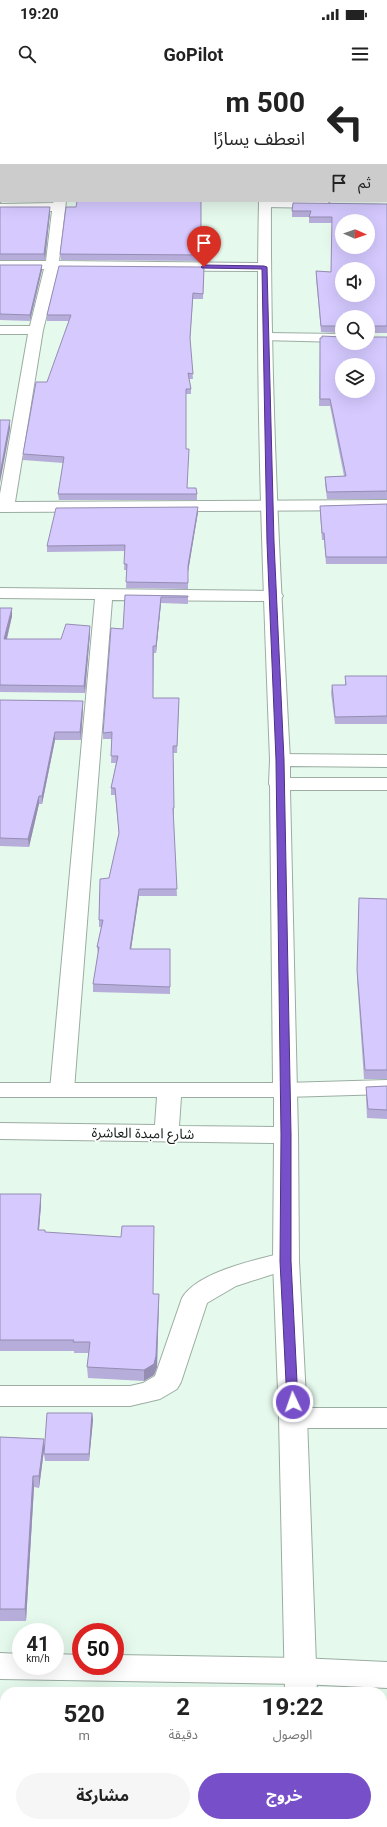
<!DOCTYPE html>
<html lang="ar">
<head>
<meta charset="utf-8">
<style>
  body { margin:0; font-family:Roboto,"Noto Sans Arabic",sans-serif; background:#f6f6f6; color:#222; direction:rtl; height:100vh; display:flex; flex-direction:column; font-size:15px; white-space:nowrap }
  * { box-sizing:border-box; margin:0 }
  p { font-size:13px; color:#767676 }
  .icon { flex:none; width:22px; height:22px; fill:none; stroke:currentColor; stroke-width:2; stroke-linecap:round; stroke-linejoin:round }
  .map { position:relative; flex:1; overflow:hidden; direction:ltr }
  .sheet { position:absolute; left:0px; top:1607px; width:387px; height:140px; display:flex; flex-direction:column; background:#fff; border-radius:16px 16px 0 0; box-shadow:0 4px 16px #0002; direction:rtl }
  .sheet>* { flex:none }
  .banner { position:absolute; left:0px; top:0px; width:387px; height:122px; box-shadow:0 4px 16px #0002; direction:rtl; background:#fff; color:#222; overflow:hidden }
  .needle { width:26px; rotate:92deg }
  .tools { position:absolute; left:335px; top:134px; display:grid; gap:8px }
  .tools a { display:grid; place-items:center; width:40px; height:40px; border-radius:50%; background:#fff; box-shadow:0 4px 16px #0002; font-size:20px }
  .speed { position:absolute; left:12px; top:1543px; display:flex; gap:8px; font-size:20px; font-weight:700; text-align:center }
  .speed>* { display:grid; place-content:center; width:52px; height:52px; border-radius:50%; background:#fff; box-shadow:0 4px 16px #0002; line-height:1 }
  .speed small { font-size:10px; font-weight:400 }
  .speed .limit { border:6px solid #d22; background:#fff; color:#111 }
  .pin { position:absolute; display:grid; place-items:center; width:34px; height:34px; color:#fff; margin:-41px -17px; border-radius:50% 50% 50% 0; rotate:-45deg; box-shadow:0 0 4px #0007 }
  .pin .icon { rotate:45deg }
  .me { position:absolute; width:44px; margin:-22px; rotate:357deg; stroke-linejoin:round; filter:drop-shadow(0 0 3px #0008) }
  .turn { display:flex; align-items:center; gap:14px; height:84px; padding:0 16px; font-size:18px }
  .turn .icon { width:52px; height:52px; stroke-width:2.5 }
  .turn b { display:block; font-size:28px; line-height:34px }
  .then { display:flex; align-items:center; height:38px; padding:0 16px; background:#0003; gap:8px; font-size:15px }
  .eta { display:flex; justify-content:space-evenly; align-items:center; height:68px; text-align:center }
  .eta b { font-size:24px; font-weight:700; line-height:28px }
  .primary-button { display:flex; gap:8px; margin-top:auto; padding:8px 16px }
  .primary-button a { flex:1; height:46px; border-radius:24px; background:#774fc8; color:#fff; font-size:16px; font-weight:700; line-height:46px; text-align:center }
  .primary-button a+a { background:#f6f6f6; color:#222 }
  .status { display:flex; justify-content:space-between; align-items:center; height:28px; padding:0 20px; background:#fff; direction:ltr }
  .status svg { height:11px; fill:currentColor }
  header { display:flex; justify-content:space-between; align-items:center; height:52px; padding:0 16px; background:#fff; font-size:18px; font-weight:700 }
  .map>svg:first-child { display:block }
  .lines { fill:none; stroke-linecap:round; stroke-linejoin:round }
  .minor-casing { stroke:#9bada2; stroke-width:2 }
  .tertiary-casing { stroke:#9bada2; stroke-width:2 }
  .secondary-casing { stroke:#9bada2; stroke-width:2 }
  .minor { fill:#fff; fill-rule:evenodd }
  .tertiary { fill:#fff; fill-rule:evenodd }
  .secondary { fill:#fff; fill-rule:evenodd }
  .wall { fill:#b7adda }
  .shaded-wall { fill:#958db2 }
  .building { fill:#d5c9fe; stroke:#958db2; fill-rule:evenodd }
  .route { fill:#774fc8; stroke:#4d3382 }
  .labels { text-anchor:middle; stroke-width:3.5; stroke-linejoin:round; paint-order:stroke }
  .street-label { font-size:14px; fill:#161d19; stroke:#fff }
</style>
</head>
<body>
<div class="status"><b>19:20</b><svg viewBox="0 0 49 12"><path d="M0 12V9h3v3zM5 12V6h3v6zM10 12V3h3v9zM15 12V0h3v12zM26 1h20v11H26zM47 4h2v5h-2z"/></svg></div>
<header><svg class="icon" aria-label="menu" viewBox="0 0 24 24"><path d="M4 6h16M4 12h16M4 18h16"/></svg>GoPilot<svg class="icon" aria-label="search" viewBox="0 0 24 24"><circle cx="10" cy="10" r="6"/><path d="M15 15l6 6"/></svg></header>
<div class="map">
<svg width="387" height="1747" viewBox="0 0 387 1747">
  <rect width="100%" height="100%" fill="#e6f9ed"/>
  <g class="lines">
    <defs>
      <path id="minor" d="M54,121H66L59,181L264,183L269,184L271,187L269,190L264,191L58,190L43,250L15,422L387,420V430L0,432V414L28,254H0V246H30L44,189H0V181H46L52,131L0,132V124L53,123Z
        M260,121H327L330,124L329,127L324,128L265,127L260,126L259,123Z
        M266,253L342,254V262L261,260L259,257L261,254Z
        M0,508L274,511L280,512L283,516L280,520L274,521L112,520L74,1010L70,1015L62,1017L54,1015L50,1010L95,519L0,518Z
        M387,1000V1014L285,1017L277,1015L273,1010L277,1005L285,1003Z
        M286,1172L295,1175L299,1181L295,1187L236,1206L207,1223L181,1302L177,1309L160,1319L130,1326H0V1306H130L143,1303L155,1296L182,1218C198,1191 257,1180 286,1172Z
        M293,1328H387V1348H293L283,1345L279,1338L283,1331Z
        M0,1573L21,1574V1586H55V1574L81,1575V1586H115V1575L300,1578L387,1582V1608L300,1604L0,1599Z"/>
      <path id="tertiary" d="M252,0H264V1H252Z
        M259,121H271C270,307 280,494 290,680L287,684L280,686L273,684L270,680C263,494 255,307 259,121Z"/>
      <path id="secondary" d="M280,674L387,675V687L290,686V698H387V710H290L298,1055L299,1181L307,1338L317,1612H285L279,1338L273,1181L274,1063L0,1059V1043L155,1045L157,1017H0V1003H273L270,706L269,704L270,680L273,676ZM181,1017H274V1047L179,1046Z
        M288,1742H320V1747H288Z"/>
    </defs>
    <!-- minor casing -->
    <use href="#minor" class="minor-casing"/>
    <!-- tertiary casing -->
    <use href="#tertiary" class="tertiary-casing"/>
    <!-- secondary casing -->
    <use href="#secondary" class="secondary-casing"/>
    <!-- minor -->
    <use href="#minor" class="minor"/>
    <!-- tertiary -->
    <use href="#tertiary" class="tertiary"/>
    <!-- secondary -->
    <use href="#secondary" class="secondary"/>
  </g>
  <!-- wall -->
  <path class="wall" d="M0,30L1,31V74H0Z
    M386,58H387V120H386Z
    M387,124V253H368V237H342V253L321,252L316,198V191L331,192L332,143H309V137H292V131Z
    M0,127L50,133L45,180H0Z
    M76,127L203,165V181L61,180L60,174Z
    M0,185L42,190L30,241L0,240Z
    M204,187L203,219H193L190,261L193,299H189L191,309V314H186V369L187,408L197,414V420H59L58,414L63,383L23,380V374L69,241H47V235Z
    M387,257V419H327L325,404V397L344,396L330,326H319L320,258Z
    M387,424V484H326L324,460H322L320,433V426Z
    M198,432L188,492V509L126,508L127,490H124L125,471L47,472V466Z
    M125,515L188,516V524L161,523L156,573H154L153,618L179,624L177,673H173L174,735H173L177,816H139L131,869H170V914L93,912V904L98,874L97,867L101,847H99V840L109,798L119,754L115,715H111V708L116,683H111L112,659H103V653L123,549Z
    M0,528L12,536L7,559H61L90,553L85,613L0,612Z
    M345,596H387V644H335L331,613L332,605H345Z
    M0,620L83,621V628L81,660H55L42,724H39L29,767L0,766Z
    M359,818L387,819V999H364L357,898Z
    M387,1006V1039L367,1038L366,1016V1007Z
    M0,1114L41,1125L39,1150L45,1152L154,1214L159,1225L157,1287L154,1295L144,1301L88,1298L87,1287L89,1273H74V1271H0Z
    M92,1333L93,1340L89,1381H45L44,1374Z
    M0,1357L44,1359V1370L39,1408L34,1407L26,1541H0Z
    M0,1666H5V1704H0Z"/>
  <!-- shaded-wall -->
  <path class="shaded-wall" d="M387,48V54H386V49Z
    M1,117V121H2V122L0,123V118Z
    M50,127V133L45,180L44,174Z
    M42,185V190L30,241V235Z
    M10,340V349L0,403V394Z
    M198,427V432L188,492V486Z
    M161,517V523L156,573V566Z
    M12,528V536L5,566L4,559Z
    M90,546V553L85,613L84,606Z
    M83,621V628L81,660L80,652Z
    M55,652V660L42,724V716Z
    M39,716V724L29,767L28,759Z
    M139,809V816L130,876V869Z
    M41,1114V1125L38,1161V1150Z
    M159,1214L157,1287L154,1295L144,1301V1290Z
    M92,1333L93,1340L89,1381V1374Z
    M44,1359V1370L39,1408V1396Z
    M33,1396L34,1407L26,1541L25,1529Z"/>
  <!-- building -->
  <path class="building" d="M0,0H208V1H1V21L0,20Z
    M290,0H387V48L386,49V1H290Z
    M0,30L1,31V69H0Z
    M386,58H387V114H386Z
    M77,121H201V165H203V175L60,174L66,127H76Z
    M293,123L387,124V246H368V237H342V246H321L316,191L331,192L332,137H309L311,131H292ZM342,141H368V167H342ZM342,189H368V215H342Z
    M0,127H50L44,174H0Z
    M0,185H42L30,235L0,234Z
    M59,186L204,187L203,214L193,213L190,258L193,294L188,293L191,309H186V369H189L187,408H196L197,414H58L64,377L23,374L36,302H47L71,235H47Z
    M322,256L342,257V263H368V257H387V411L327,412L325,397L346,396L330,319H320V258H322ZM342,285H368V311H342Z
    M0,340H10L0,394Z
    M387,424V477H326L324,453H322L320,426Z
    M198,427L188,486V503L126,502L127,484H124L125,465L47,466L56,428Z
    M125,515L188,516V517H161L156,566H153V618H179L177,666H173L174,728H173L177,809H139L130,869H170V907L93,904L99,867H97L103,840H99L100,799L109,798L119,753L115,708H111L118,676H111L112,652L103,653L111,548L123,549Z
    M0,528H12L4,559H61L66,544L90,546L84,606L0,605Z
    M345,596H387V636L335,637L332,605H346Z
    M0,620L83,621L80,652H55L42,716H39L28,759L0,758Z
    M359,818L387,819V990H365L357,890Z
    M387,1006V1030L368,1029L366,1007Z
    M0,1114H41L38,1150H45V1152L121,1157L122,1146H154L153,1214H159L156,1276L154,1284L144,1290L87,1287L90,1262H73L74,1260H0Z
    M47,1333H92L89,1374H44Z
    M0,1357L44,1359L39,1396H33L25,1529H0Z
    M48,1608L139,1609V1612H48Z
    M0,1666H5V1693H0Z
    M36,1742H115V1747H0V1744H36Z"/>
  <!-- route -->
  <path class="route" d="M204,185L264,186L267,187L274,462L284,680L291,1055V1181L298,1322L297,1325H289L287,1322L280,1181L281,1055L276,680L267,462L262,189L202,188L201,187Z"/>
  <g class="labels">
    <!-- street labels -->
    <g class="street-label">
      <text transform="translate(143 1053) rotate(1)" y="5">شارع امبدة العاشرة</text>
    </g>
  </g>
</svg>
<div class="tools">
<a><svg class="needle" viewBox="-14 -14 28 28"><path d="M0-13l5 13h-10z" fill="#e53935"/><path d="M0 13l5-13h-10z" fill="#767676"/></svg></a>
<a><svg class="icon" aria-label="sound" viewBox="0 0 24 24"><path d="M4 9h4l5-4v14l-5-4H4zM17 9q2 3 0 6"/></svg></a>
<a><svg class="icon" aria-label="search" viewBox="0 0 24 24"><circle cx="10" cy="10" r="6"/><path d="M15 15l6 6"/></svg></a>
<a><svg class="icon" aria-label="layers" viewBox="0 0 24 24"><path d="M12 4l9 5-9 5-9-5zM3 14l9 5 9-5"/></svg></a>
</div>
<div class="speed"><div>41<small>km/h</small></div><div class="limit">50</div></div>
<div class="pin" style="left:204px;top:187px;background:#d93025"><svg class="icon" aria-label="arrive" viewBox="0 0 24 24"><path d="M6 21V4h12l-3 4 3 4H6"/></svg></div>
<svg class="me" style="left:293px;top:1322px" viewBox="-20 -20 40 40"><circle r="17" fill="#774fc8" stroke="#fff" stroke-width="3"/><path d="M0-11L8 9 0 5-8 9z" fill="#fff"/></svg>
<div class="banner">
<div class="turn"><svg class="icon" aria-label="left" viewBox="0 0 24 24"><path d="M17 20v-9H6M10 6l-5 5 5 5"/></svg><div><b>500 m</b>انعطف يسارًا</div></div>
<div class="then">ثم<svg class="icon" aria-label="arrive" viewBox="0 0 24 24"><path d="M6 21V4h12l-3 4 3 4H6"/></svg></div>
</div>
<section class="sheet">
<div class="eta">
<div><b>19:22</b><p>الوصول</p></div>
<div><b>2</b><p>دقيقة</p></div>
<div><b>520</b><p>m</p></div>
</div>
<div class="primary-button"><a>خروج</a><a>مشاركة</a></div>
</section>
</div>
</body>
</html>
